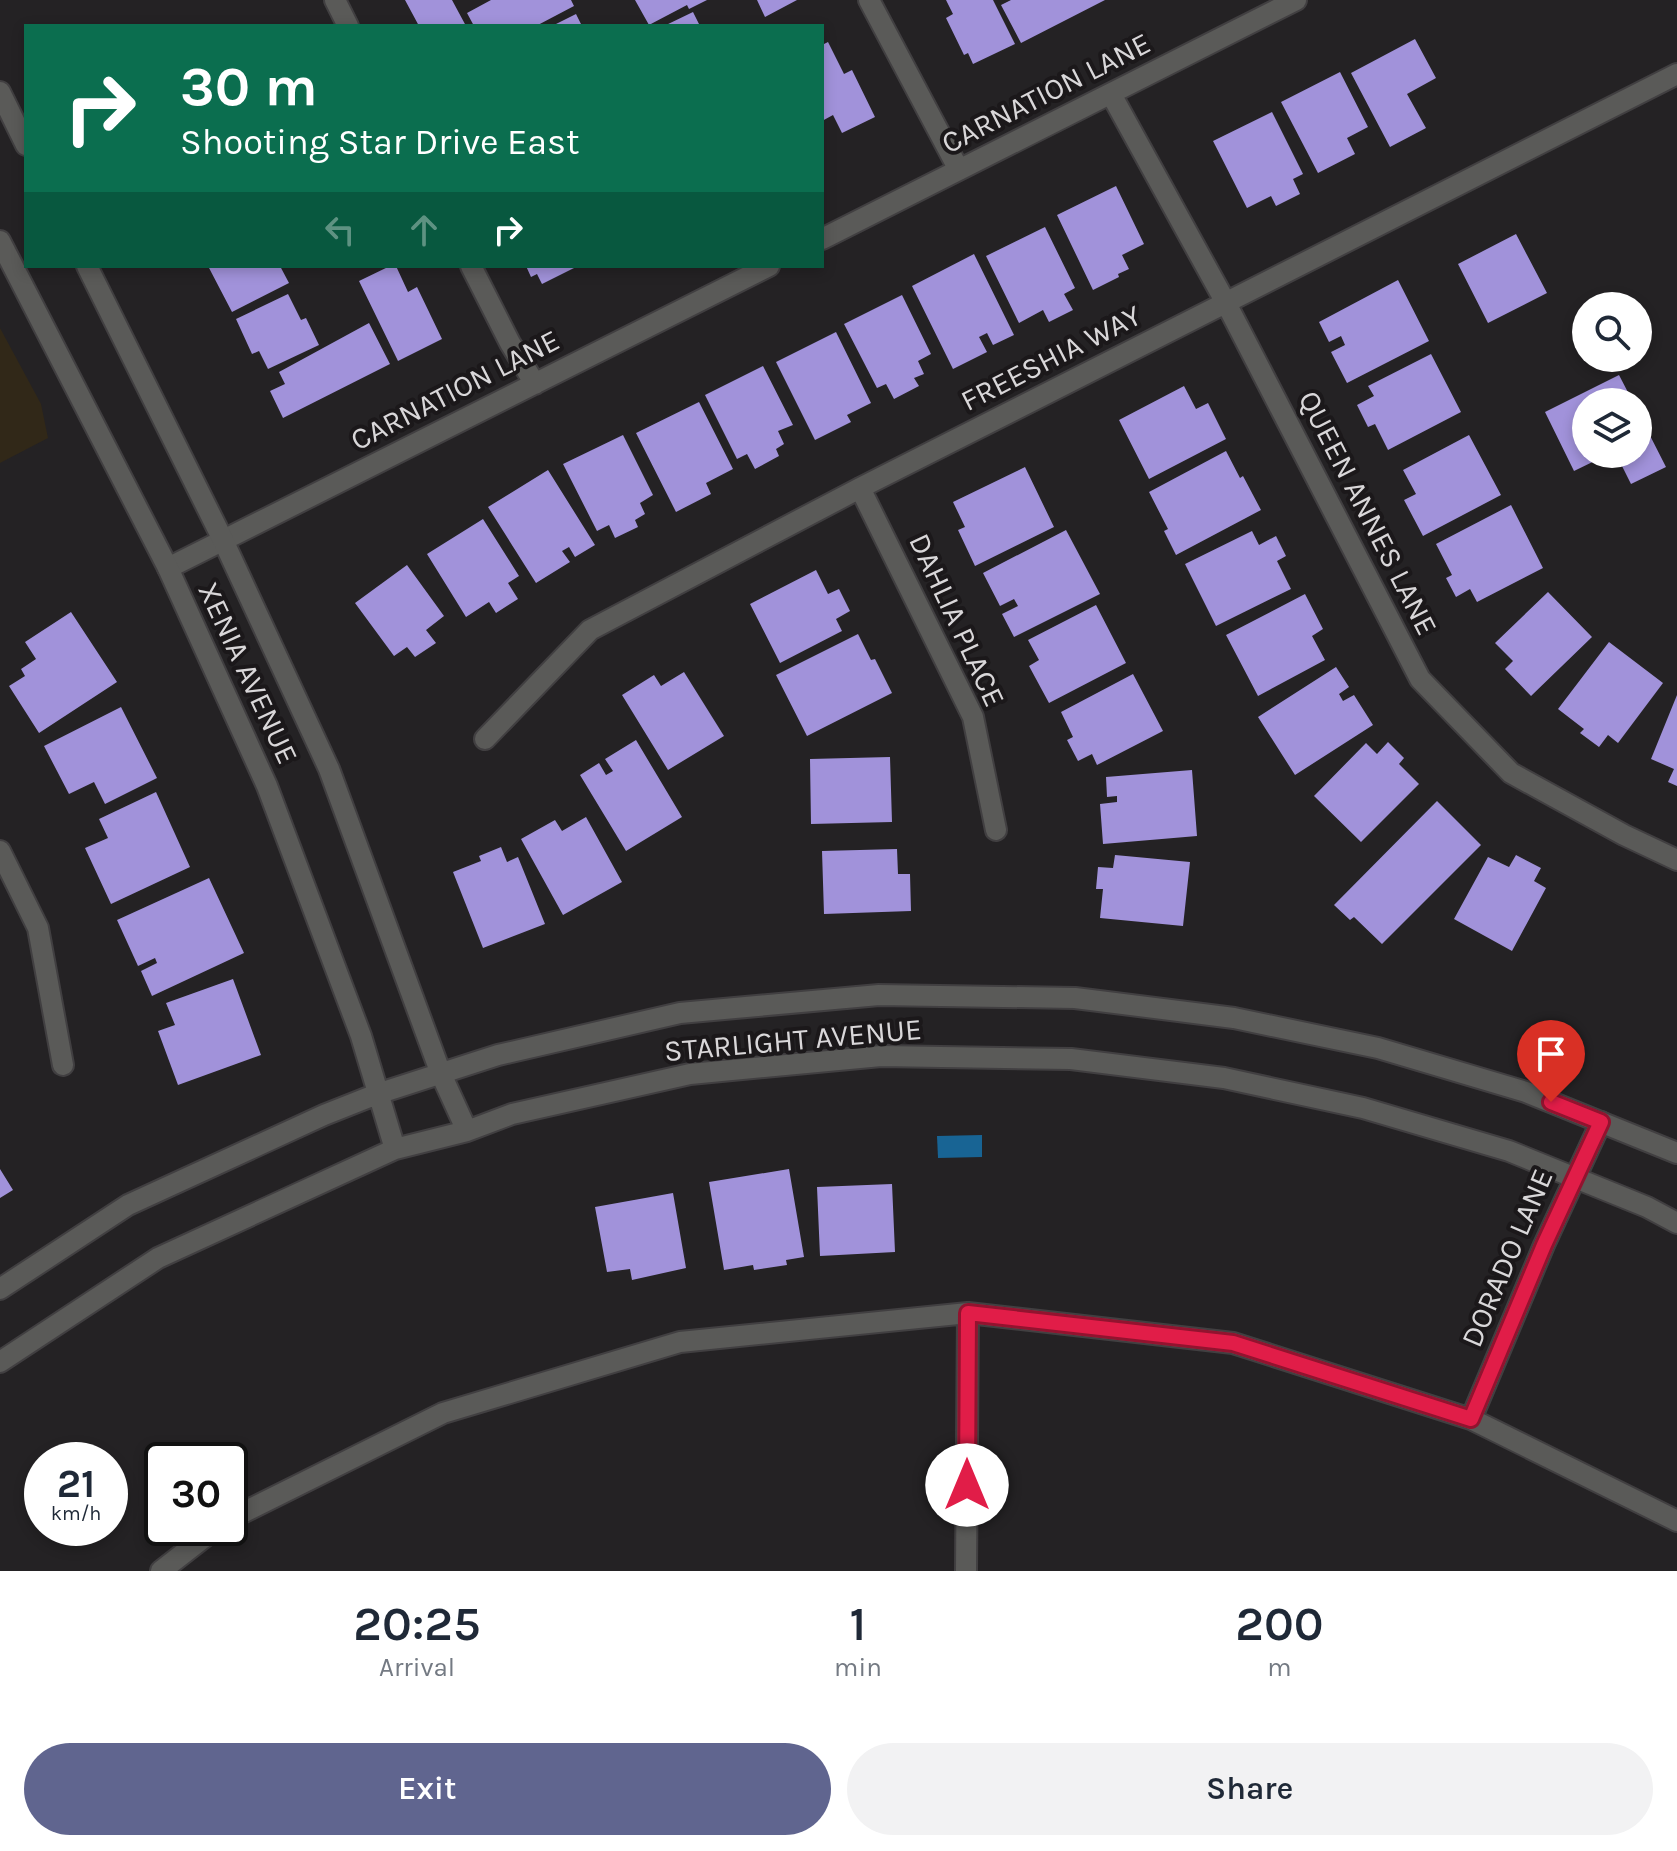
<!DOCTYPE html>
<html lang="en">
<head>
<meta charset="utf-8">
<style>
  body { margin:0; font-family:Karla,sans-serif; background:#f2f2f3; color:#1f2937; height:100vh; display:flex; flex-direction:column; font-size:30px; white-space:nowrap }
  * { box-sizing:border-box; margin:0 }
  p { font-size:26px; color:#747a83 }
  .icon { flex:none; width:44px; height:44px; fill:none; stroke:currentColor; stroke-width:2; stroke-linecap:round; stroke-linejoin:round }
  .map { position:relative; height:1571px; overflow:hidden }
  .side { display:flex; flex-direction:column; background:#fff; flex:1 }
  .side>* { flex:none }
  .banner { position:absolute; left:24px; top:24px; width:800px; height:244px; border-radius:0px; box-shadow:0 4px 12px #0003; background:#0b6e4f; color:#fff; overflow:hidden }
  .tools { position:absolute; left:1572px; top:292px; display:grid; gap:16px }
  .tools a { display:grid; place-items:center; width:80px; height:80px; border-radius:50%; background:#fff; box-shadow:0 4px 12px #0003; font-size:40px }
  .speed { position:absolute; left:24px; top:1442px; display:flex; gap:16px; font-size:40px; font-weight:700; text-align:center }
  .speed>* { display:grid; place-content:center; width:104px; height:104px; border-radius:50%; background:#fff; box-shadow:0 4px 12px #0003; line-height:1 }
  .speed small { font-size:20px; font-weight:400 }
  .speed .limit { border:4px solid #111; border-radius:12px; background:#fff; color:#111 }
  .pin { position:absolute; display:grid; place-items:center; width:68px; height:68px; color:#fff; margin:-82px -34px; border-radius:50% 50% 50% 0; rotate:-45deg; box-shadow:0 0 8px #0007 }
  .pin .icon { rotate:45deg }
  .me { position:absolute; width:88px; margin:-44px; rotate:0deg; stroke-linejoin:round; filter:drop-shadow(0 0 6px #0008) }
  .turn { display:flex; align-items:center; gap:28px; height:168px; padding:0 24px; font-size:36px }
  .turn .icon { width:104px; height:104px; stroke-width:2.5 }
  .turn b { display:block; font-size:56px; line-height:68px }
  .lanes { display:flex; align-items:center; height:76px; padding:0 24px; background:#0003; justify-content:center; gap:40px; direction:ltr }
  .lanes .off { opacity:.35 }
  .eta { display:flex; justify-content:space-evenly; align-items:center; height:136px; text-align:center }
  .eta b { font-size:48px; font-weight:600; line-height:56px }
  .primary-button { display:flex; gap:16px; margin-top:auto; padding:16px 24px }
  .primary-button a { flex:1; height:92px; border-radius:48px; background:#60658f; color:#fff; font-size:32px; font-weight:600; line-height:92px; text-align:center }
  .primary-button a+a { background:#f2f2f3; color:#1f2937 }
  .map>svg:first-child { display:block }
  .education { fill:#312818 }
  .water { fill:#186494 }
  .building { fill:#a192da }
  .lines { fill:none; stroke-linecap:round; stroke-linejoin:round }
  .minor-casing { stroke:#413f41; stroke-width:24 }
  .tertiary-casing { stroke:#413f41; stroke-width:24 }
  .minor { stroke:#5a5a58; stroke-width:20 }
  .tertiary { stroke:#5a5a58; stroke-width:20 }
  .route-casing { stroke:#92132f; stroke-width:20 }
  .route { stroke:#e11d48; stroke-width:14 }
  .labels { text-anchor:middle; stroke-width:8; stroke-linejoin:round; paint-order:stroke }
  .street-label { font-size:30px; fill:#d9d7d9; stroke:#1b181a }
</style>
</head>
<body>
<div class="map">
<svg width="1677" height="1571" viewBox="0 0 1677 1571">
  <rect width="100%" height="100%" fill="#242224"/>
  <!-- education -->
  <path class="education" d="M0,328L41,404L48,438L0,463Z"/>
  <!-- water -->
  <path class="water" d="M982,1135V1157L938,1158L937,1136Z"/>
  <!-- building -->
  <path class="building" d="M405,0H452L466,26H419Z
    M491,0H571L574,6L536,26H474L467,13Z
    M635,0H707L689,9L687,5L649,25Z
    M757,0H797L765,17Z
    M946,0H993L1015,44L973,64L968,53L964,55L946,18L953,14Z
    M1011,0H1105L1021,43L1001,5Z
    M693,12L700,26H664Z
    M576,14L582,26H552Z
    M1415,39L1436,78L1407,94L1426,128L1390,147L1351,73Z
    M828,42L844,74L852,70L875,117L842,133L833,115L822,121V45Z
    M1340,72L1368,127L1347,138L1355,154L1318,173L1281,102Z
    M1272,112L1303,174L1293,179L1300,194L1276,206L1271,196L1247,208L1213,141Z
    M1116,186L1144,244L1122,255L1129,269L1118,274L1119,277L1093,290L1057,215Z
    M1045,227L1075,288L1064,294L1073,310L1049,322L1043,310L1019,323L986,256Z
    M1516,234L1547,293L1488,323L1458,264Z
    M974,254L1014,335L993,345L987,333L979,337L987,352L953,369L912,286Z
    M208,266H280L289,283L232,312Z
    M390,266H396L408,292L417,287L442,339L398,361L359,281Z
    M526,266H578L542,284L537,274L531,277Z
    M1398,280L1429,341L1347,383L1331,352L1345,345L1341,336L1329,342L1319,322Z
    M288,294L301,320L306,318L319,345L268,369L259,351L252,354L236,319Z
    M902,295L931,354L918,361L924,374L914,378L919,386L894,399L886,384L877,388L844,324Z
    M369,323L390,364L283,418L270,391L285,384L279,372Z
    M836,332L871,403L847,415L851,422L815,440L776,362Z
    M1431,354L1461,412L1388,450L1375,424L1368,427L1357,405L1374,396L1368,386Z
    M763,366L793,425L778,431L784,444L776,449L779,456L755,469L747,454L737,459L705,395Z
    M1619,375L1633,402H1586V454H1609L1574,471L1545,412Z
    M1184,386L1196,409L1208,403L1226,439L1149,479L1119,420Z
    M699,402L733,469L706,483L711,494L676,512L636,433Z
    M1638,412L1666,467L1631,484L1616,454H1638Z
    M623,435L653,495L640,503L645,514L635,520L638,527L615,538L609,525L597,531L563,464Z
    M1469,435L1501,495L1423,536L1404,500L1416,494L1403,470Z
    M1226,451L1240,478L1243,476L1261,510L1176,555L1164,531L1168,529L1149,492Z
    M1025,467L1054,527L975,566L958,530L965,527L953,502Z
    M548,470L595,545L575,557L569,547L562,551L570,562L536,583L488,507Z
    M1511,505L1543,568L1477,602L1470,589L1456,597L1446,578L1452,575L1436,544Z
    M483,519L519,576L508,583L518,599L496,613L489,602L466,617L427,554Z
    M1066,530L1100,594L1014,637L1002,614L1018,606L1014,599L1000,606L983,573Z
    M1252,531L1259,545L1276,536L1286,556L1277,561L1291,589L1216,626L1185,564Z
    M407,565L444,616L426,630L436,643L415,657L407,647L394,656L355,603Z
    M816,570L828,594L839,589L850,611L836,619L842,631L780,663L750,604Z
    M1548,592L1592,637L1531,696L1505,669L1513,661L1495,643Z
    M1305,594L1323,629L1312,636L1325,660L1258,696L1226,635Z
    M1096,605L1126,663L1049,703L1029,666L1039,660L1028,640Z
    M71,612L117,682L39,733L9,686L25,676L21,669L36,659L25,642Z
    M858,634L871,660L875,659L892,693L807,736L776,675Z
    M1609,642L1663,683L1618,743L1608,735L1599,747L1580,733L1584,729L1558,709Z
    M1336,667L1349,687L1339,694L1343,701L1354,695L1373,725L1295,775L1258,717Z
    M684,672L724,736L668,770L622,695L654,675L661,686Z
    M1133,674L1163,731L1097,765L1092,754L1078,761L1067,740L1073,737L1061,712Z
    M1677,695V786L1668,782L1674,769L1651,759Z
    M121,707L157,778L105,804L94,782L69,794L44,746Z
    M636,740L682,817L626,851L580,775L599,763L606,775L613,771L605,759Z
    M1388,742L1404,758L1399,764L1419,784L1361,842L1314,796L1366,743L1377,754Z
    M890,757L892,822L811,824L810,759Z
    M1192,770L1197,836L1103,844L1100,804L1117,802V796L1107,797L1106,777Z
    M156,792L190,867L111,904L85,848L108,838L99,819Z
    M1437,801L1481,845L1382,944L1354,917L1350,920L1334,905Z
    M586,817L622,882L563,915L521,839L555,820L562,831Z
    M501,847L507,862L518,857L545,924L483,948L453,872L481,861L479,856Z
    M897,849L898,874H910L911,911L824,914L822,851Z
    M1115,855L1190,862L1183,926L1100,918L1103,889H1096L1098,867L1113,868Z
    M1516,855L1541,868L1534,881L1546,888L1512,951L1454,919L1488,857L1509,867Z
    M209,878L244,953L152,996L141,971L157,963L155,958L138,966L117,920Z
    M233,979L261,1055L178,1085L158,1031L175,1025L166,1003Z
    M0,1169L13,1190L0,1198Z
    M789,1169L804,1257L786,1260L787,1265L754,1270L753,1265L724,1270L709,1182Z
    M892,1184L895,1252L820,1256L817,1187Z
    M673,1193L686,1268L632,1280L630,1269L607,1272L595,1207Z"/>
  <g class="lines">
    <defs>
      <path id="minor" d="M335,0L348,26
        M869,0L959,170
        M1111,94L1226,303L1420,679L1511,773L1624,835L1677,860
        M822,239L1296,0
        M471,266L510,343L535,384
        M860,488L973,717L996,830
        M168,568L769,266
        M485,739L590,630L860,488L1677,74
        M0,851L38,928L63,1065
        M1471,1419L1544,1245L1601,1122
        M230,1519L443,1413L680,1342L968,1313L1233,1343L1471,1419L1677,1521
        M161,1571L216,1528
        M966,1571L968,1313"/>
      <path id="tertiary" d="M0,92L26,145
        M0,241L168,568L267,786L361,1036L395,1149
        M87,266L223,540L329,769L441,1074L467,1131
        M0,1289L128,1205L324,1115L377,1094L498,1055L680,1013L879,995L1075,998L1234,1018L1378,1048L1526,1092L1677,1153
        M0,1362L158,1258L395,1149L467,1131L512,1114L690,1074L881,1056L1071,1059L1224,1078L1363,1108L1509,1151L1647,1207L1677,1223"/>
    </defs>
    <!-- minor casing -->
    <use href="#minor" class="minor-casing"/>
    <!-- tertiary casing -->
    <use href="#tertiary" class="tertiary-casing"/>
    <!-- minor -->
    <use href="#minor" class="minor"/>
    <!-- tertiary -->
    <use href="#tertiary" class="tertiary"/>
  </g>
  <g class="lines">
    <defs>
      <path id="route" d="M967,1485L968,1313L1233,1343L1471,1419L1544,1245L1601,1122L1551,1102"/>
    </defs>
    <!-- route casing -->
    <use href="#route" class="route-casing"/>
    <!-- route -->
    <use href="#route" class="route"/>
  </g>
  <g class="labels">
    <!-- street labels -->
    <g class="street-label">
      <text transform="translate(1046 93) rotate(-27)" y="10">CARNATION LANE</text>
      <text transform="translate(1051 358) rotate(-27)" y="10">FREESHIA WAY</text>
      <text transform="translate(455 390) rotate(-27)" y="10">CARNATION LANE</text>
      <text transform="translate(1368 513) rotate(63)" y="10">QUEEN ANNES LANE</text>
      <text transform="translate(957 620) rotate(65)" y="10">DAHLIA PLACE</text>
      <text transform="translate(248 673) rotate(65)" y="10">XENIA AVENUE</text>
      <text transform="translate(793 1040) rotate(-5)" y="10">STARLIGHT AVENUE</text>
      <text transform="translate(1507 1258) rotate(-67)" y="10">DORADO LANE</text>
    </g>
  </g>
</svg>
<div class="tools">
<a><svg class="icon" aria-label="search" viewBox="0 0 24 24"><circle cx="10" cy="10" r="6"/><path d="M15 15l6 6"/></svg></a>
<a><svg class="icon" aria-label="layers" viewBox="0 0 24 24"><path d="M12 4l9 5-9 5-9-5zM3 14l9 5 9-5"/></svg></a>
</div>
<div class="speed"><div>21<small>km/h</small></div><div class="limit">30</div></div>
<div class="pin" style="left:1551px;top:1102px;background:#d93025"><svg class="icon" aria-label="arrive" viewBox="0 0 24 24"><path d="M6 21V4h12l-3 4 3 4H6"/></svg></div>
<svg class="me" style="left:967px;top:1485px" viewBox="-20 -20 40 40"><circle r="19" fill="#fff"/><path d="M0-13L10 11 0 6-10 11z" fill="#e11d48"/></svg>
<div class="banner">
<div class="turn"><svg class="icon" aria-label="right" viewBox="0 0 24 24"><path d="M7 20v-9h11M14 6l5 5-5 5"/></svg><div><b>30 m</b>Shooting Star Drive East</div></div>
<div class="lanes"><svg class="icon off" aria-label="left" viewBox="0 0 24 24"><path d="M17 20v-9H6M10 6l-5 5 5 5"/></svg><svg class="icon off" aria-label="ahead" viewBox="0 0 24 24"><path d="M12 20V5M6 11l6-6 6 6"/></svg><svg class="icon" aria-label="right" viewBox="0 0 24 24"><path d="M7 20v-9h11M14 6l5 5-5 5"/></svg></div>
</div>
</div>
<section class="side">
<div class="eta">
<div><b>20:25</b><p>Arrival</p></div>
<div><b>1</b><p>min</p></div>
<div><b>200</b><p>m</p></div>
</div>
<div class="primary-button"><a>Exit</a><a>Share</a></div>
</section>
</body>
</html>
